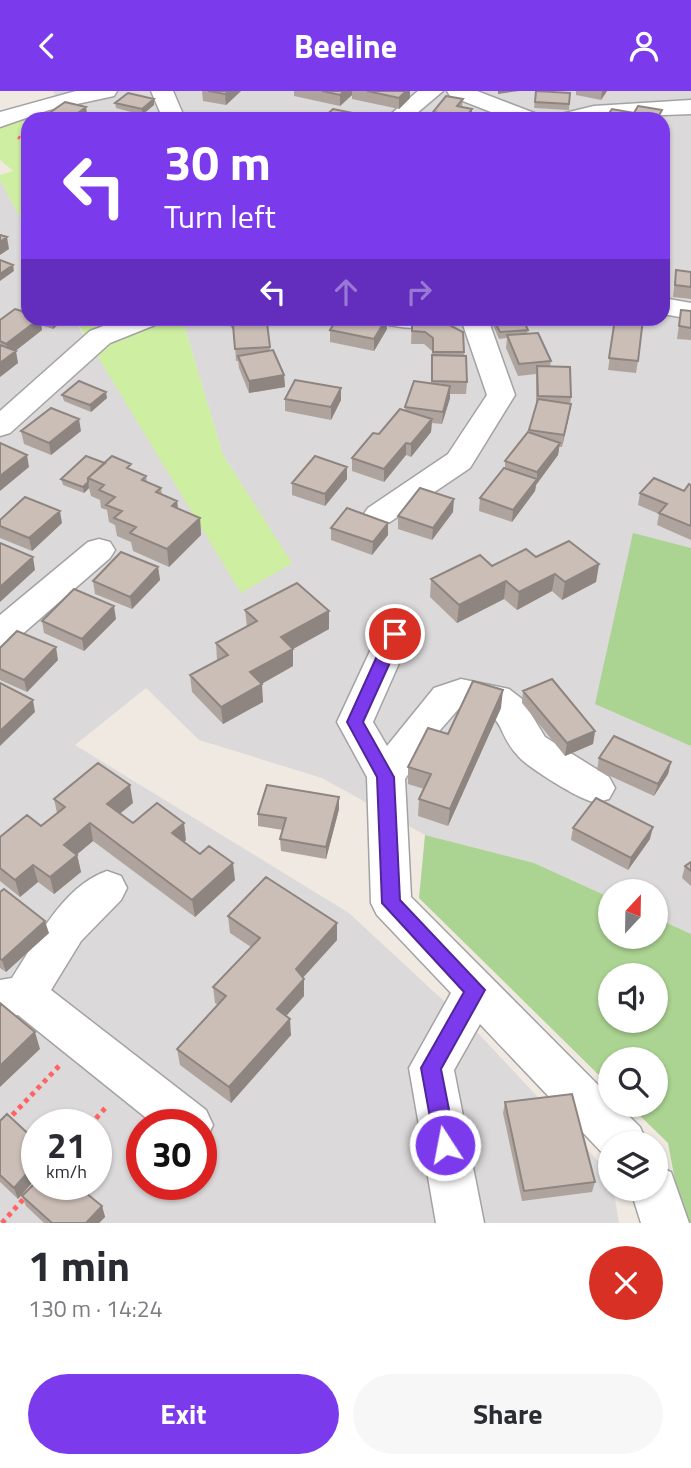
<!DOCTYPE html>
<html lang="en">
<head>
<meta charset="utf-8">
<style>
  body { margin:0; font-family:"Titillium Web",sans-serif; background:#f7f7f7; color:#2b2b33; height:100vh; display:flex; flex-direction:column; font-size:26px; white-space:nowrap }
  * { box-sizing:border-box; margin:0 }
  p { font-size:23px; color:#7c7c81 }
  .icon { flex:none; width:38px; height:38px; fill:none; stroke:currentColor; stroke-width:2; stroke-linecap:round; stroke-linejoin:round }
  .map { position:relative; height:1132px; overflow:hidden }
  .drawer { display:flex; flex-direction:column; background:#fff; flex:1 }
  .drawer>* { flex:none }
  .top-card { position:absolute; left:21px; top:21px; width:649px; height:214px; border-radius:21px; box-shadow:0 2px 5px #0004; background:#7c3aed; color:#fff; overflow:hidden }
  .needle { width:46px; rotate:22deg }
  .tools { position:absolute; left:598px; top:788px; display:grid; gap:14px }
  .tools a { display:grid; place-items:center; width:70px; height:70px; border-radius:50%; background:#fff; box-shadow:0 2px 5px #0004; font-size:35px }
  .speed { position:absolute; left:21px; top:1018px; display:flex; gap:14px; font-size:35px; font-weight:700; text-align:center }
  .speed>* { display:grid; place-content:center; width:91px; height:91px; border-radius:50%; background:#fff; box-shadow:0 2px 5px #0004; line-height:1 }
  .speed small { font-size:18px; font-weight:400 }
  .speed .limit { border:10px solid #d22; background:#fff; color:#111 }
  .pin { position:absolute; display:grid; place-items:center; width:60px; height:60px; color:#fff; margin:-30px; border:4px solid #fff; border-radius:50%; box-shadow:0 2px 7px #0007 }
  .me { position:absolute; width:77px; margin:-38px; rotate:349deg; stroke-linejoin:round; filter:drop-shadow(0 0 5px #0008) }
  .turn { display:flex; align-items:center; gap:24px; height:147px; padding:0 28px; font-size:32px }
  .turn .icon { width:91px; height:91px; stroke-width:2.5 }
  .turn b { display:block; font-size:49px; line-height:60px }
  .lanes { display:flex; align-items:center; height:66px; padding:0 28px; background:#0003; justify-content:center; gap:35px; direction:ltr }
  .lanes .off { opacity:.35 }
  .round { display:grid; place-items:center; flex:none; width:74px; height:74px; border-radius:37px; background:#f7f7f7 }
  .head { display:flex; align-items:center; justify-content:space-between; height:119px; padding:0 28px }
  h1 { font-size:42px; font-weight:700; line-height:52px }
  .action { display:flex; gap:14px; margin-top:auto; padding:14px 28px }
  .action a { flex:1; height:80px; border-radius:42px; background:#7c3aed; color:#fff; font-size:28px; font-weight:700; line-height:80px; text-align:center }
  .action a+a { background:#f7f7f7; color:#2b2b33 }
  header { display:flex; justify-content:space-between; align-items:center; height:91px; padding:0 28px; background:#7c3aed; color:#fff; font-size:32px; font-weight:700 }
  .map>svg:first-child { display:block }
  .residential { fill:#dbd9d9; fill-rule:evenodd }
  .grass { fill:#ceefa1 }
  .forest { fill:#abd391; fill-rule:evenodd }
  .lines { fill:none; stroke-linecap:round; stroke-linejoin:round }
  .minor-casing { stroke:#a3a3a3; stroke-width:3 }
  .path-far1 { stroke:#ff6462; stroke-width:3.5; stroke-dasharray:2.5 2.5; stroke-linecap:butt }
  .path { stroke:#ff6462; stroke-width:5; stroke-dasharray:4.5 4.5; stroke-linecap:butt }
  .minor { fill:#fff; fill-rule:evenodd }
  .wall { fill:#afa39d }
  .shaded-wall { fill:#8e8580 }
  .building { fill:#cbbeb7; stroke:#8e8580; stroke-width:2 }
  .route { fill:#7c3aed; stroke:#51269a; stroke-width:2 }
</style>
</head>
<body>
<header><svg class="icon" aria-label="back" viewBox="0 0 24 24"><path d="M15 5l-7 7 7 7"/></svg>Beeline<svg class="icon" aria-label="person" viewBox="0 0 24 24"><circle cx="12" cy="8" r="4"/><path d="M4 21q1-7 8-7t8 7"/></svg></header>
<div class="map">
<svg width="691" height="1132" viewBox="0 0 691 1132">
  <rect width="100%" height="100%" fill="#efe9e1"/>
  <!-- residential -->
  <path class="residential" d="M53,0H691V843L656,827V800H611V807L534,772L425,744L322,687L199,649L146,597L75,654L349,822L475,939L611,1084L619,1132H0V89L28,141V228H75L82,242L291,472L223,364L184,234L191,228H663V28H28V35L21,29L61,16ZM37,1034H96V1094H37ZM142,1034H201V1094H142Z"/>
  <!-- grass -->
  <path class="grass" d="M15,24L28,35V141L0,89V84L13,80L0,69V29Z
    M75,228H191L184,234L223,364L292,472L241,502Z"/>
  <!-- forest -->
  <path class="forest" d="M633,442L691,457V655L595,613Z
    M425,744L534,772L611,807V845H656V827L691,843V1132H683L668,1052L628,1013H656V968H611V996L419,807ZM611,884H656V929H611Z"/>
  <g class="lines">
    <defs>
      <path id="minor" d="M76,0H117L114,5L49,19L0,36V21Z
        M151,0H173L185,28H163Z
        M418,0H443L410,28H385Z
        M447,0H477L537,23L540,28H509L450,5Z
        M691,9V23L558,28L561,23L594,15Z
        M663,207L691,212V228L663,223Z
        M122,228H159L155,234L110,252L10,342L0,345V320L90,240Z
        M385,228H450L446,234C428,238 407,238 389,234Z
        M461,228H488L515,304L470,377L390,431L379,434L368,431L363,424L368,417L448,363L487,304Z
        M99,448L110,451L115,459L110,467L12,552L0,555V524L88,451Z
        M395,531L407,534L412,543L373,631L387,655L434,597L461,588L509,598L522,608L545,646L609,686L615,697L609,708C604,709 599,712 594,711C580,709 529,677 519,666C493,639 510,623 462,614L434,646L405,688L411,806L611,1007V1013H617L640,1036L647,1052H611V1069L608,1068L480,933L454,979L484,1132H436L409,977L451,902L377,824L371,812L367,686L337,631L378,543L383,534Z
        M107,780L121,785L127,797L121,809L81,850L51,899L206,1019L213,1034L206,1049L201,1051V1034H155L18,924L0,927V889L12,887C36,850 63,795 107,780Z
        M656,1075L671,1081L689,1132H641L630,1097H656Z"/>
    </defs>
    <!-- minor casing -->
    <use href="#minor" class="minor-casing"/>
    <!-- path-far1 -->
    <path class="path-far1" d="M18,46L28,52"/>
    <!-- path -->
    <path class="path" d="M90,1034L108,1014
      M0,1037L60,974
      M2,1132L27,1104"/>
    <!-- minor -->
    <use href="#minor" class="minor"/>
  </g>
  <!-- wall -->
  <path class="wall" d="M202,0H241L226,14L203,10Z
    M294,0H410V7L399,18L352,8V4L340,15L294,5Z
    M536,0L570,2L569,19L534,17Z
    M576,0H607L601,9L576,4Z
    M463,8L462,16L472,18V28H432L433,21Z
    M115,12L154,14L142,24L116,17Z
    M676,179L691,181V208L673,206Z
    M681,219L691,220V249L677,248Z
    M23,221L65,228L53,238L41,234L42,239L15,260L18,272L0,286V229Z
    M225,228H266L270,259L284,284L285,296L249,302L239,277L238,270H236L234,240Z
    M412,228L464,261L467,291L466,303H450V307L442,333L432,332L431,341L411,366L406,364L384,391L352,380V367L405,320V316L431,293L432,260L424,253H411Z
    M493,228L531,231L526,236L528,239L527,243L551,270L550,276L571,306L569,325L562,356H559L558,364L536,394L535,400L512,431L479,420L480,407L505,377V370L529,342L536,314V283L518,285L506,257L507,247L499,248L493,234Z
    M561,228H592L584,235Z
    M615,228L638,270L636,282L608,279Z
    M387,238L374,260L330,251V239Z
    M62,304L107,307L91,321L64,310Z
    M285,308L341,309L331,329L285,320Z
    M21,340H81L51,364L24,353Z
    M105,372L132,379L146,385L147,391L161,397L162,404L177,410L178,418L200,427L201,444L169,476L133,460L131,451L117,445L115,434L109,431L107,419L101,417L100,409L91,405L89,397L84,402L63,394L61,388Z
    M347,376V388L325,415L292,404V392Z
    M691,394V449L657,434L659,423L638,414L640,402L684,400Z
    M453,421L432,449L398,438V425Z
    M0,429L62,432L32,460L0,447Z
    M331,437L388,444L372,464L331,449Z
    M536,466L599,473L596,491L562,509L552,500L517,519L504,508L457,532L430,506L431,488Z
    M158,476L160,489L132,518L95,503L93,490Z
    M245,519L329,538L293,558V575L261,593L263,611L223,633L192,601L190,584L217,569L216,552L247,536Z
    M116,528L84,560L44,542L42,530Z
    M0,557L58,569L27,601L0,589Z
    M523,600L595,640L593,653L565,665L522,612Z
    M501,617L448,735L418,725L419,708L424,698L408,693V676L448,643Z
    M599,667L671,671L668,683L654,705L597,679Z
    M54,708L133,712L120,722L133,732L186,749L184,751L235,789L195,826L93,750L77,763L81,781L54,803L38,791L20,806L0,790V746L41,735L57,722Z
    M339,718L326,768L281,760L280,748L283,739L258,735V723Z
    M573,737L650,748L628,779L571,749Z
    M691,771V795L682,787L685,775Z
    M0,801L49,842L6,881L0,877Z
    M228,825L337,832V849L303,887L304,905L286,925L291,944L231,1012L180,974L177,958L218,914L215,912L213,896L251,856L230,842Z
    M505,1011L595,1091L592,1101L522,1110L503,1022Z
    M0,1030L37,1051V1086L18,1108L0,1091Z
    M22,1105L102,1115L105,1126L99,1132H44L26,1115Z"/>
  <!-- shaded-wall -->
  <path class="shaded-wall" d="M229,0H241L226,14L225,3Z
    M344,0H352V4L340,15V4Z
    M406,0H410V7L399,18V7Z
    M498,0H519L498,3Z
    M602,0H607L601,9Z
    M154,8V14L142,24V18Z
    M86,16L88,27L87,28H70Z
    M472,18V28H465V27Z
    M7,146L9,158L0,164V151Z
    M13,174L14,180L0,190V183Z
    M39,228H40L42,239L9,265L6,253Z
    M57,228H65L53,238L52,231Z
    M233,228H266V232L234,240Z
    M386,228L387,238L374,260V248Z
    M529,228H531V231L524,239L525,233Z
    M585,228H592L584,235Z
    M16,260L18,272L0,286V272Z
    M284,284L285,296L249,302V290Z
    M450,295V307L442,333L443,321Z
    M341,297V309L331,329V316Z
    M106,301L107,307L91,321L90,314Z
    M571,313L569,325L562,356L564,344Z
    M79,328L81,340L51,364L49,352Z
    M432,328L431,341L411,366V353Z
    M406,352V364L384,391V378Z
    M560,352L558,364L536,394L535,400L512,431L513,419L537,388V381Z
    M27,364L29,376L0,400V385Z
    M347,376V388L325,415V403Z
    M88,391L89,397L84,402L83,396Z
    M454,408L453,421L432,449L433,437Z
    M177,410L179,428L172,415Z
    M60,420L62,432L32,460L29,447Z
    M200,427L201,444L169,476L167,458Z
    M388,432V444L372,464L373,451Z
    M33,466L35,479L0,511V496Z
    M599,473L596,491L562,509L565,491Z
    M158,476L160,489L132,518L130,506Z
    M555,483L552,500L517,519L519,501Z
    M506,490L504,508L457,532L459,514Z
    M114,515L116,528L84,560L82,548Z
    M329,520V538L293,558V575L251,599L250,581L281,546Z
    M56,556L58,569L27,601L24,589Z
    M262,593L263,611L223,633L221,616Z
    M503,599L501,617L448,735L450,718Z
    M33,609L35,621L0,655V640Z
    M595,640L593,653L565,665L567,652Z
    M671,671L668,683L654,705L658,693Z
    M130,694L133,712L111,730L107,713Z
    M339,706V718L326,768V756Z
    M90,732L93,750L68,771L64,754Z
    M184,732L186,749L175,759L172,742Z
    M653,736L650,748L628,779L631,767Z
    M77,764L81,781L54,803L50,786Z
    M233,772L235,789L195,826L192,809Z
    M33,774L38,791L20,806L15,789Z
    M45,830L49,842L6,881L2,869Z
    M337,832V849L296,894V878Z
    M304,888V905L278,934L277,918Z
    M290,928L291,944L231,1012L229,996Z
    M35,941L40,958L0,996V975Z
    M37,1071V1086L18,1108L14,1097Z
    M102,1115L105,1126L99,1132H86Z"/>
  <!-- building -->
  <path class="building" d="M208,0H229L225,3Z
    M322,0H344L340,4Z
    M367,0H406L399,7Z
    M536,0L570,2L569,13L535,11Z
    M128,2L154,8L142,18L115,12Z
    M446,5L463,8L457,15L472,18L465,27L433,21Z
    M65,11L86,16L70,28H47L42,27Z
    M638,15L662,19L657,28H620L607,25L612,18L634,22Z
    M333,18L353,22L347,28H322Z
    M479,25L493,28H477Z
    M0,144L7,146L0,151Z
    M0,169L13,174L0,183Z
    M676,179L691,181V196L675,194Z
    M28,216V222L23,221Z
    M15,218L28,222V228H39L6,253L0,250V229Z
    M681,219L691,220V237L679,235Z
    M41,228H57L52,231Z
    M337,228H386L374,248L330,239Z
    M412,228H438L463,241L464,261H433V247L425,241L412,240Z
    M493,228H529L525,233L528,239L500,241Z
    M615,228H643L638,270L609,267Z
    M267,232L270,256L235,258L233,234Z
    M538,242L551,270L519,273L507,244Z
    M0,254L16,260L0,272Z
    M273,259L284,284L249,290L238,265Z
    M432,264L466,265L467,291L432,290Z
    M537,275L570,276L571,306L538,305Z
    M295,289L341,297L331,316L285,308Z
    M79,290L106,301L90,314L62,304Z
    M414,290L450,295L443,321L405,316Z
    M538,308L571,313L564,344L529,339Z
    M51,317L79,328L49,352L21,340Z
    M400,318L432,328L411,353L406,352L384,378L352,367L373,342L379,343Z
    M528,341L560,352L537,381L505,370Z
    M0,352L27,364L0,385Z
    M86,365L105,372L88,387V391L83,396L61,388Z
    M112,365L131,373L127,377L146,385L142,389L161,397L156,401L177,410L172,415L200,427L167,458L130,442L136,436L114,427L122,420L106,414L115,406L99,399L104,394L88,387Z
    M315,365L347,376L325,403L292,392Z
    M504,377L537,388L513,419L480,407Z
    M654,387L684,400L689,393L691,394V435L659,422L667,413L640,402Z
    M420,397L454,408L433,437L398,425Z
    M25,406L60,420L29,447L0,435V429Z
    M347,417L388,432L373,451L331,437Z
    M569,450L599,473L565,491L555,483L519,501L506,490L459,514L431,488L480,464L492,475L526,458L536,466Z
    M0,452L33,466L0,496Z
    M121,461L158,476L130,506L93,490Z
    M297,492L329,520L281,546L293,558L250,581L262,593L221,616L190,584L228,564L216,552L257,530L245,519Z
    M74,498L114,515L82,548L42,530Z
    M17,540L56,556L24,589L0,578V557Z
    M552,588L595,640L567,652L523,600Z
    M473,590L503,599L450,718L419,708L431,683L408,676L428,637L448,643Z
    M0,592L33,609L0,640Z
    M614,645L671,671L658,693L599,667Z
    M98,672L130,694L107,713L133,732L157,712L184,732L172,742L200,763L209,755L233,772L192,809L90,732L64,754L77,764L50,786L33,774L15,789L0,777V746L27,724L41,735L65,716L54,708Z
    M267,694L339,706L326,756L280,748L286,727L258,723Z
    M596,707L653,736L631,767L573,737Z
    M691,771V780L685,775Z
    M266,786L337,832L296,878L304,888L277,918L290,928L229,996L177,958L226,905L213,896L260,847L228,825Z
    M4,798L45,830L2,869L0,868V801Z
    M0,912L35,941L0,975Z
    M572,1003L595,1091L524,1100L505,1011Z
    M7,1023L37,1051V1071L14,1097L0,1084V1030Z
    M37,1090V1094H76L102,1115L86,1132H52L22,1105Z"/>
  <!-- route -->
  <path class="route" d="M395,538L403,543L363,631L394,686L400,809L485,899L441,978L456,1054L453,1062L445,1064L438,1062L435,1054L421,977L464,901L382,812L377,686L347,631L387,543Z"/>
</svg>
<div class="tools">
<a><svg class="needle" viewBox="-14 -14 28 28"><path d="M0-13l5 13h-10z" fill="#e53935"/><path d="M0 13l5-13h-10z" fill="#7c7c81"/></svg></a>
<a><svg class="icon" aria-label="sound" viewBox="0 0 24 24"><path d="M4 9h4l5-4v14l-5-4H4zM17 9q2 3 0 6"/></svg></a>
<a><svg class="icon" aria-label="search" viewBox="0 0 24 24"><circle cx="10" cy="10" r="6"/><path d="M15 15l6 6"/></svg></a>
<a><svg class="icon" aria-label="layers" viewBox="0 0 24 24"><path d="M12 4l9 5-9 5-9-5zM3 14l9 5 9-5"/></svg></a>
</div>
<div class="speed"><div>21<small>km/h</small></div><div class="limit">30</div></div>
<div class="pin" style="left:395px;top:543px;background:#d93025"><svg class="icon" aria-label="arrive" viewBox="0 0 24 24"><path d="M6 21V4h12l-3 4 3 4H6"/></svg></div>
<svg class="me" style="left:445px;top:1054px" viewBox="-20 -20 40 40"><circle r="17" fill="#7c3aed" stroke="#fff" stroke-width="3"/><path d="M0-11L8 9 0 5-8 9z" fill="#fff"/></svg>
<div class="top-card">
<div class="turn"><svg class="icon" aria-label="left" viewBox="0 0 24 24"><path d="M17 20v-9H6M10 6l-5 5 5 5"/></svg><div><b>30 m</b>Turn left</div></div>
<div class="lanes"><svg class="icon" aria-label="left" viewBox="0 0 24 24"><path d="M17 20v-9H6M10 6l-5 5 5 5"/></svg><svg class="icon off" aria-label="ahead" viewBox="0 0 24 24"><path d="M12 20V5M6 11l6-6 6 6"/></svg><svg class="icon off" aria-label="right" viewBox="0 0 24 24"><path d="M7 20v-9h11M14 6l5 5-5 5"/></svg></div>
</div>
</div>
<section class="drawer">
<div class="head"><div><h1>1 min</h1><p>130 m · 14:24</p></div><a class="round" style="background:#d93025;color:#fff"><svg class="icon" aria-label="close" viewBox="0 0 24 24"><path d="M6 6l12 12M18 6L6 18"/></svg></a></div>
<div class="action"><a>Exit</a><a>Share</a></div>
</section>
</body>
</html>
